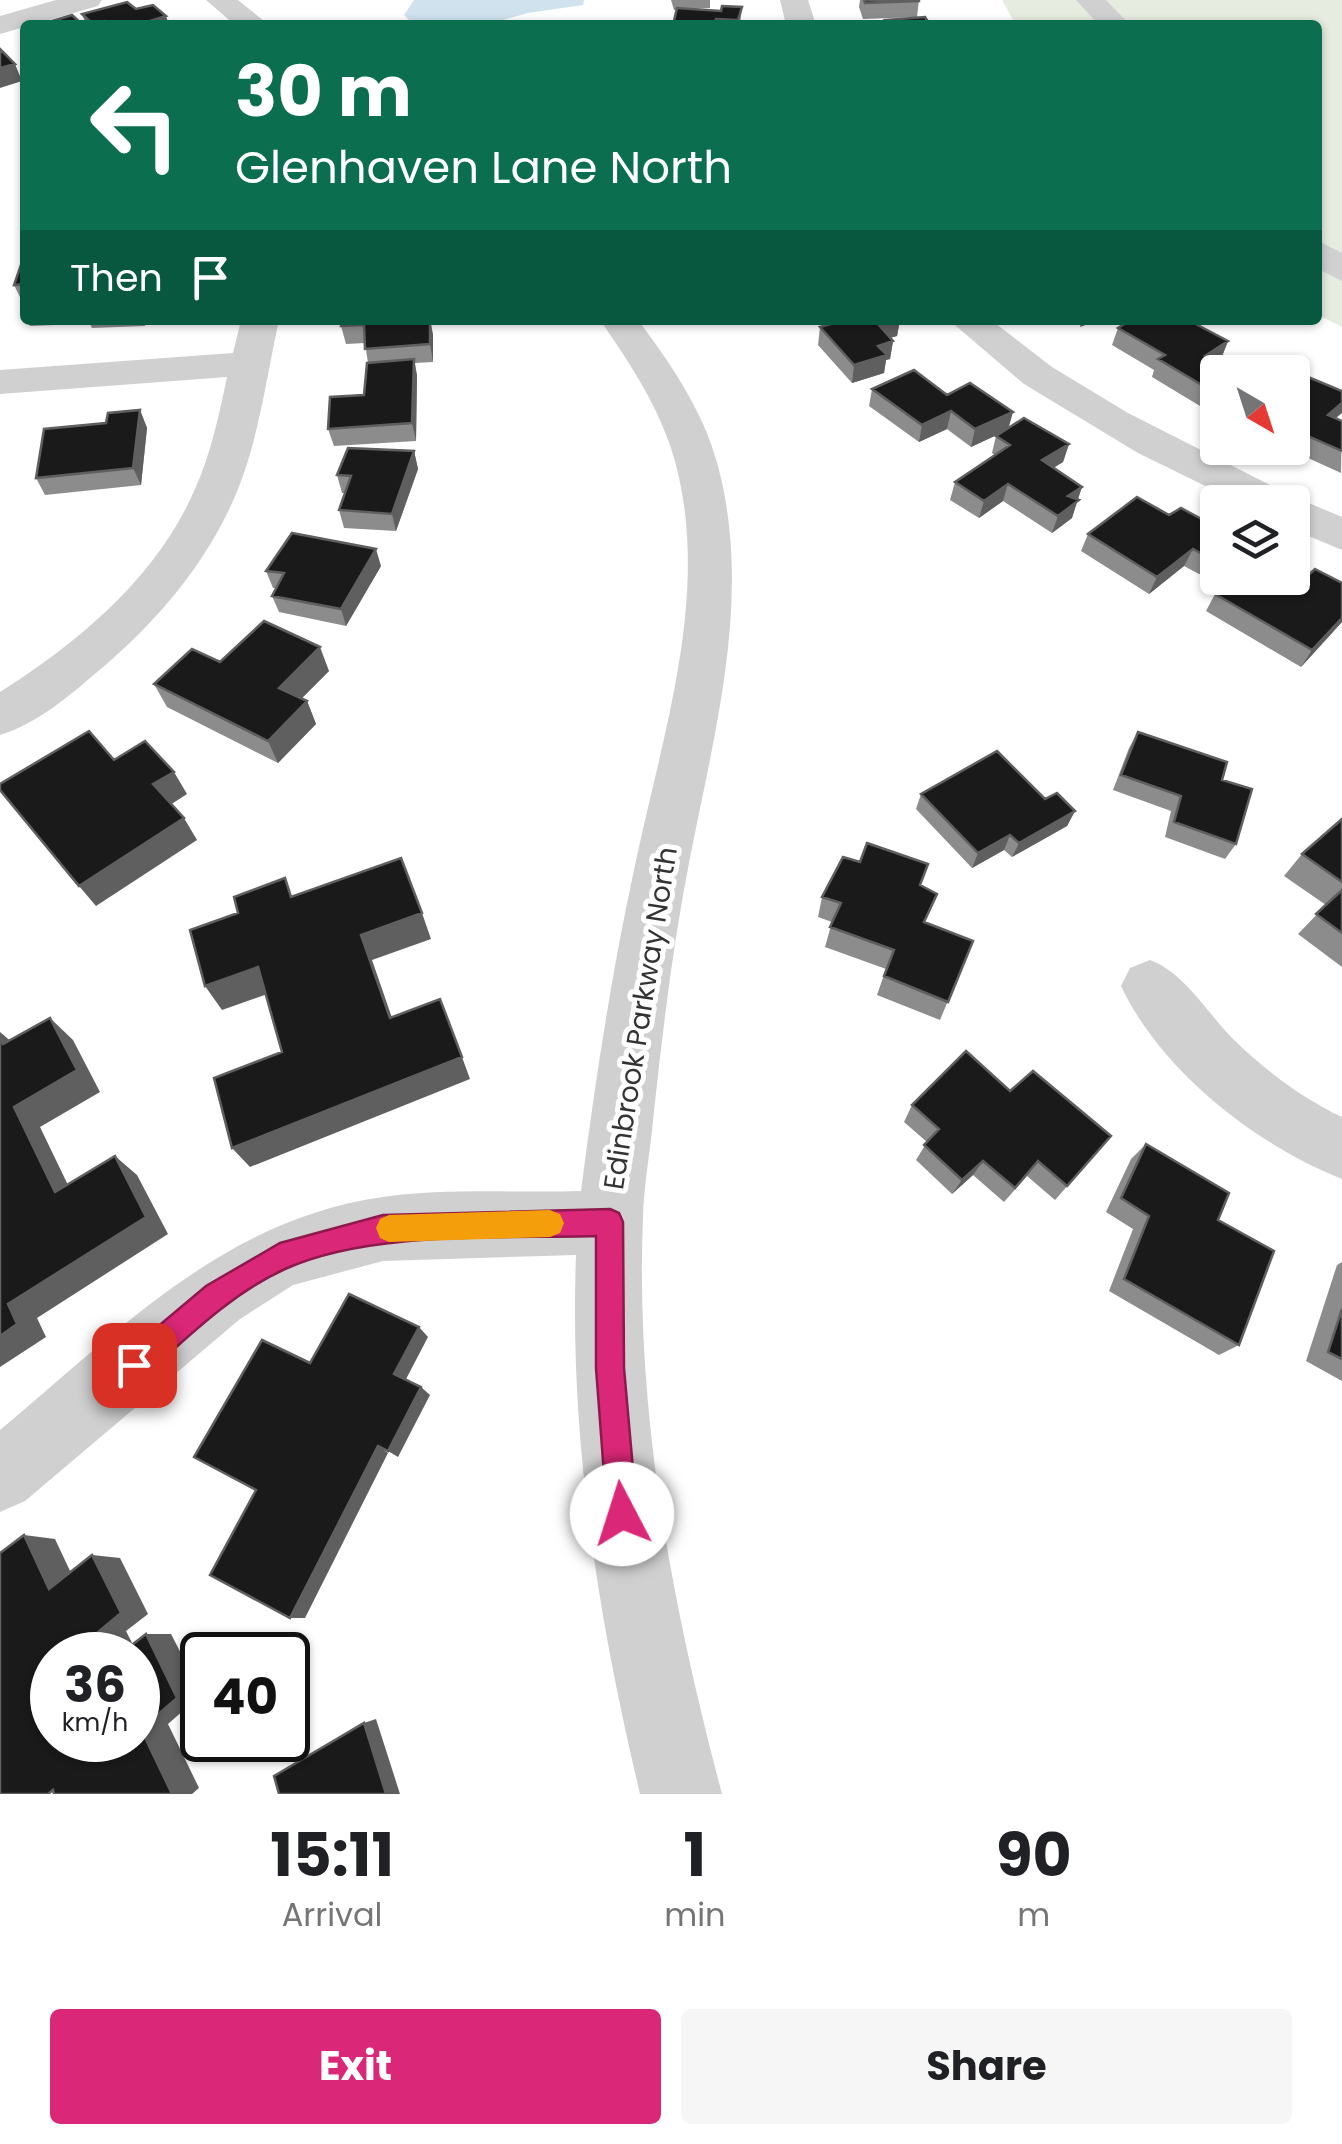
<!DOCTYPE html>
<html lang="en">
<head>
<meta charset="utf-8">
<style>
  body { margin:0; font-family:Poppins,sans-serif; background:#f6f6f6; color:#202124; height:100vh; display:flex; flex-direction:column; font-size:38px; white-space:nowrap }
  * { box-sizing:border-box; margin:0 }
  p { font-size:32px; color:#757577 }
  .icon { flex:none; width:55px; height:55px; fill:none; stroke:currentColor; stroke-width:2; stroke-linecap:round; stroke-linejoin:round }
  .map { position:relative; height:1794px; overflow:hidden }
  .panel { display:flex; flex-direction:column; background:#fff; flex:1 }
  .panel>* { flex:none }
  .guide { position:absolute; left:20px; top:20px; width:1302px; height:305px; border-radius:10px; box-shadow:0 2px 8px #0004; background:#0b6e4f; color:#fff; overflow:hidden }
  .needle { width:65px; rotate:141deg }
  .buttons { position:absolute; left:1200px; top:355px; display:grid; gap:20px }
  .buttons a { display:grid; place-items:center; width:110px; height:110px; border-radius:10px; background:#fff; box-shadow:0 2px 8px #0004; font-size:50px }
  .speed { position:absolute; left:30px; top:1632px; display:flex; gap:20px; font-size:50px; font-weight:700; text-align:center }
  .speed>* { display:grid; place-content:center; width:130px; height:130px; border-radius:50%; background:#fff; box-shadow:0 2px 8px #0004; line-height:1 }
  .speed small { font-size:25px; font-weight:400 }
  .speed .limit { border:5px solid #111; border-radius:15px; background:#fff; color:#111 }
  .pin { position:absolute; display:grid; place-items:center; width:85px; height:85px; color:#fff; margin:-42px; border-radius:20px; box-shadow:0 5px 15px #0006 }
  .me { position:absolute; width:110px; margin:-55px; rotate:355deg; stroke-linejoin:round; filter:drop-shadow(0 0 8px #0008) }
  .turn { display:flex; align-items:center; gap:35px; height:210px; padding:0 50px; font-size:45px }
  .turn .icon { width:130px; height:130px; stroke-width:2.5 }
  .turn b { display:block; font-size:70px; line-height:85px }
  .then { display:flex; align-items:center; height:95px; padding:0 50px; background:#0003; gap:20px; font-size:38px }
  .eta { display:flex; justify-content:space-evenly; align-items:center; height:170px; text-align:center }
  .eta b { font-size:60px; font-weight:700; line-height:70px }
  .action { display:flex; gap:20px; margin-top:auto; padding:20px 50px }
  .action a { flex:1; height:115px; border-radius:10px; background:#db2777; color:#fff; font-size:40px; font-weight:700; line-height:115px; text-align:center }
  .action a+a { background:#f6f6f6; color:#202124 }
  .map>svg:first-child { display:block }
  .green { fill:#e6ecdf }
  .water { fill:#cfe2ee }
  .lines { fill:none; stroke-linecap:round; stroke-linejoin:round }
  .minor { fill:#d0d0d0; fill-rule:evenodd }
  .wall { fill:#8c8c8c }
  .shaded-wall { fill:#5f5f5f }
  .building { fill:#1a1a1a; stroke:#5f5f5f; stroke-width:2.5 }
  .route { fill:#db2777; stroke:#8e194d; stroke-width:2.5 }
  .slow { fill:#f59e0b }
  .labels { text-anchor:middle; stroke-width:10; stroke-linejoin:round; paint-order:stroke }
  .street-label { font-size:28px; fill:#333; stroke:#fff }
</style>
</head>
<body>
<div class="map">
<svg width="1342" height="1794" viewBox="0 0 1342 1794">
  <rect width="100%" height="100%" fill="#fff"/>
  <!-- green -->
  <path class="green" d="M1002,0H1342V327L1318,315V25H1016Z"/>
  <!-- water -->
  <path class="water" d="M414,0H584L583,5L528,13L485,25H414L404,15Z"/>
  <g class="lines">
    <!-- minor -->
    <path class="minor" d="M56,0H102L98,6L0,34V16Z
      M206,0H238L269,25H235Z
      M780,0H808L816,25H786Z
      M1076,0H1106L1130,25H1099Z
      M1318,241L1342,253V281L1318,269Z
      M241,320H279C268,370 261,422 245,470C218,551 161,619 96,673C68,697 36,724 0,735V692C79,642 158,576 195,489C211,453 219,415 227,377L0,394V370L233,353Z
      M600,320H638C671,364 704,412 718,466C753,598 714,733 689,863C673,945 663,1028 654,1111C651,1147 644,1182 643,1217C635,1413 672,1605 722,1794H640C598,1617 569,1438 576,1255L383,1261L293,1285L240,1319L25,1501L0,1512V1430C118,1332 224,1219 383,1197C444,1188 518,1193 581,1191C595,1083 611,976 634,870C662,734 716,583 670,445C654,399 627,359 600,320Z
      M949,320H991L1052,367L1128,413L1292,496L1342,517V550L1292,529V502H1238L1138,453L1024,384Z
      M1150,960C1185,973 1207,1013 1234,1040C1266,1071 1302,1098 1342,1117V1179C1256,1145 1161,1071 1121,986L1130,968Z"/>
  </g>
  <!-- wall -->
  <path class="wall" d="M671,0H710V8L689,9L721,11L742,7L740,25H673L677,10H674Z
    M860,0H919L917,17L863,19L859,7Z
    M136,9L169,25H86L82,14Z
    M25,265V316L21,308L23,303L14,285Z
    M27,320H81L80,324L30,326Z
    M88,320H147L145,326L92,328Z
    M342,320L433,334V362L415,363L417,376L416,441L334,446L328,429L364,395L368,363L365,343L346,344L341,326Z
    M829,320H900L897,336L890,338L893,341L890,359L886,360L884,373L852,383L818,345L820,327L829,325Z
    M1118,328L1228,341L1221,359L1216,362L1231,371L1200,406L1152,377L1154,370L1112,345Z
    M1292,372L1335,418L1342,421L1341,473L1286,448H1292Z
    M872,389L947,395L1008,428L1069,444L1063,462L1053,468L1077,500L1072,518L1052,533L1003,501L979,518L950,500L955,482L995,455L992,453L996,436L1002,432L971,447L947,429L919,442L869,406Z
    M140,410L147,428L141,485L45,495L36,478L106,423Z
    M414,451L418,469L396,531L344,528L339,510L345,493H342L337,475Z
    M1169,515L1218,560L1199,574L1184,566L1149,594L1081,551L1088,534Z
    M381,566L346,626L279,612L272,596L276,588H273L266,571Z
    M1302,581L1342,583V622L1301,667L1206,611L1215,594L1276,588Z
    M220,662L329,671L302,698L307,701L316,724L278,763L167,707L154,684Z
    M1138,732L1222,780L1236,844L1225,859L1165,837L1171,811L1113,790L1129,748Z
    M921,794L1045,799L1075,811L1067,826L1012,857L1004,850L972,868L916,809Z
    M1342,819V967L1298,934L1326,905L1284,876L1302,854Z
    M921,885L926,923L973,941L940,1020L877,995L886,969L825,947L832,922L818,917L822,897Z
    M1010,1091L1111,1136L1055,1200L1027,1176L1004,1202L973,1175L952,1194L916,1160L927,1142L904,1122L912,1105Z
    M1146,1144L1218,1220L1239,1345L1219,1355L1109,1291L1133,1229L1106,1212L1131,1159Z
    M1342,1262V1381L1306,1361L1337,1265Z"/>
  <!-- shaded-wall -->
  <path class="shaded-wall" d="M166,16L169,25H137Z
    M15,64L22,81L0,88V68Z
    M430,320L433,334V362L430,344Z
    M894,320H900L897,336L875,342L878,324Z
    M1082,320H1099L1080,327Z
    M893,341L890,359L886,360L884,373L852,383L854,365L878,346Z
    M1228,341L1221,359L1197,373L1205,356Z
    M414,359L417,376L416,441L412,423Z
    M1218,381V393L1200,406L1207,388Z
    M1342,403V413L1318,433L1328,415Z
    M140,410L147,428L141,485L133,468Z
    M951,411L947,429L919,442L922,425Z
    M1013,412L1008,430L971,447L975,429Z
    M1069,444L1063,462L1037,478L1042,460Z
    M414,451L418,469L396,531L392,514Z
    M1008,484L1003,501L979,518L984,501Z
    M1082,487L1072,518L1052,533L1058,516L1068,496Z
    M376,549L381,566L346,626L341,609Z
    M1193,549L1184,566L1149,594L1157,577Z
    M1218,550V560L1199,574L1208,557Z
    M1342,618V622L1301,667L1312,650Z
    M320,647L329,671L289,711L279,688Z
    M307,701L316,724L278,763L268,741Z
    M174,772L187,794L167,807L153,784Z
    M1075,811L1067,826L1012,857L1019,843Z
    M184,818L197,840L96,906L79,886Z
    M1010,835L1004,850L972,868L978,853Z
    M422,913L431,939L372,960L400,1041L390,1018L361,935Z
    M258,967L273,992L222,1010L205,986Z
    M50,1018L73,1040L100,1092L40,1127L80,1210L55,1192L14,1107Z
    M0,1032L20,1049L3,1044L0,1038Z
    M462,1057L470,1079L250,1167L232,1148Z
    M115,1156L137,1175L168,1234L37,1318L46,1337L0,1367V1336L8,1304Z
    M983,1161L973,1175L952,1194L962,1180Z
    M419,1327L428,1337L404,1383L394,1374Z
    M421,1387L430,1395L398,1457L388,1451Z
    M378,1446L388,1453L305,1618H290Z
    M24,1535L55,1539L79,1590L49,1589Z
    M92,1555L120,1558L148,1614L126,1631L140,1659L138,1655H109L98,1632Z
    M146,1634H171L202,1694L168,1724L199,1788L192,1794H172L141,1729Z
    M376,1719L400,1794H386L364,1723Z"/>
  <!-- building -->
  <path class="building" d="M864,0H919V1L865,3Z
    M127,2L136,9L153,5L166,16L137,25H109L105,21L94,25L82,14Z
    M722,6L742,7L738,20L716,19L714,25H673L677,8L721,11Z
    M72,15L83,25H39Z
    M925,17L930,25H888L885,20Z
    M0,49L15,64L0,68Z
    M21,265H25V284L14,285Z
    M342,320H430V344L365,349L364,325L341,326Z
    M833,320H894L878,324L893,341L878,346L887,355L854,365L820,327L835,323Z
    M1131,320H1188L1228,341L1205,356L1231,371L1229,372H1218V381L1207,388L1158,359L1165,355L1118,328Z
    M414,359L412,423L328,429L330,397L364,395L367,363Z
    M1277,364L1342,391V403L1328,415L1342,421V451L1294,430L1304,417L1292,413V372H1268Z
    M914,370L947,395L970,383L1013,412L975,429L951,411L922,425L872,389Z
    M140,410L133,468L36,478L44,429L106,423L108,413Z
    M1024,418L1069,444L1042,460L1082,487L1068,496L1079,500L1058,516L1008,484L984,501L955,482L1010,445L996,436Z
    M348,448L414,451L392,514L339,510L351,476L337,475Z
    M1137,497L1169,515L1181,508L1218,528V550L1208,557L1193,549L1157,577L1088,534Z
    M292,533L376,549L341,609L272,596L284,573L266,571Z
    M1315,569L1342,583V618L1312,650L1215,594L1234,578H1259L1276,588L1288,578H1292V575L1302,581Z
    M264,621L320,647L279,688L307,701L268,741L154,684L192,649L220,662Z
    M89,731L114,760L145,741L174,772L153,784L184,818L79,886L0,790V784Z
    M1138,732L1227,762L1222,780L1252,789L1236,844L1174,822L1181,796L1121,775Z
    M997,751L1045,799L1057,793L1075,811L1019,843L1010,835L978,853L921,794Z
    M1342,819V882L1302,854Z
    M867,843L928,864L920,885L937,894L924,922L973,941L948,1002L884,976L894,950L830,927L841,903L822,897L843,857L860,862Z
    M401,858L422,913L361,935L390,1018L440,999L462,1057L232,1148L214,1078L282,1052L258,967L205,986L190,930L238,913L234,897L285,878L291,897Z
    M1342,890V933L1316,914Z
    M50,1018L77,1070L14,1107L55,1192L115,1156L146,1217L8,1304L17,1324L0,1336V1038L3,1044Z
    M966,1051L1010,1091L1033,1071L1111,1136L1067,1186L1038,1161L1015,1188L983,1161L962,1180L924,1145L939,1129L912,1105Z
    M1146,1144L1229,1193L1218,1220L1274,1251L1239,1345L1124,1279L1149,1216L1121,1198Z
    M349,1294L419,1327L394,1374L421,1387L388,1451L378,1446L290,1618L210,1575L256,1490L194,1457L262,1340L310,1363Z
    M1342,1309V1359L1328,1352Z
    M24,1535L49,1589L92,1555L121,1613L98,1632L109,1655H52V1740H138V1655H119L146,1634L177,1698L141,1729L172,1794H54L53,1790L48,1794H0V1553Z
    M364,1723L386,1794H279L274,1776Z"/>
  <!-- route -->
  <path class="route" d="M610,1209L619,1213L623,1222L624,1368L637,1514L632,1525L622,1529L611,1525L607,1514L596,1368V1236C502,1239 371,1230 285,1269C232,1293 188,1337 145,1375L134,1379L124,1375L120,1365L124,1355L206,1286L280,1243L383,1215Z"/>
  <!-- slow -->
  <path class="slow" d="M550,1210L560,1214L564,1223L560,1233L550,1237L389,1242L380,1238L376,1228L380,1219L389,1215Z"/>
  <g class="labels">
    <!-- street labels -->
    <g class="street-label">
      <text transform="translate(640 1018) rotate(-81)" y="10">Edinbrook Parkway North</text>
    </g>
  </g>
</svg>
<div class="buttons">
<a><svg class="needle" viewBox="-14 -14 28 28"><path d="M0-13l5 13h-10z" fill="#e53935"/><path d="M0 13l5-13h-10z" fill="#757577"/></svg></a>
<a><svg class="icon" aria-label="layers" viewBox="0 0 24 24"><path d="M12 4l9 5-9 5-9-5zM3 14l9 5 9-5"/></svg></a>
</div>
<div class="speed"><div>36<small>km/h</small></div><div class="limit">40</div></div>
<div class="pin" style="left:134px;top:1365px;background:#d93025"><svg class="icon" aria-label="arrive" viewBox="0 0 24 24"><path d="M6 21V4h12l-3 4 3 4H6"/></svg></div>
<svg class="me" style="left:622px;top:1514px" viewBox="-20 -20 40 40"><circle r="19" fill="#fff"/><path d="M0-13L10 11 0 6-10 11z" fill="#db2777"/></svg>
<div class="guide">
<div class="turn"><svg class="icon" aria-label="left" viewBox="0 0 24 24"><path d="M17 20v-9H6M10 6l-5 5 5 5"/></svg><div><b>30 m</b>Glenhaven Lane North</div></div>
<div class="then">Then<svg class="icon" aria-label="arrive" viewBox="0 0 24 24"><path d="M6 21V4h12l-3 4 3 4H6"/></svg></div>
</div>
</div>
<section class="panel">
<div class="eta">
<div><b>15:11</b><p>Arrival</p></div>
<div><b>1</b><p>min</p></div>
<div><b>90</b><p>m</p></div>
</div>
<div class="action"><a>Exit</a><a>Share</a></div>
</section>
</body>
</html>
